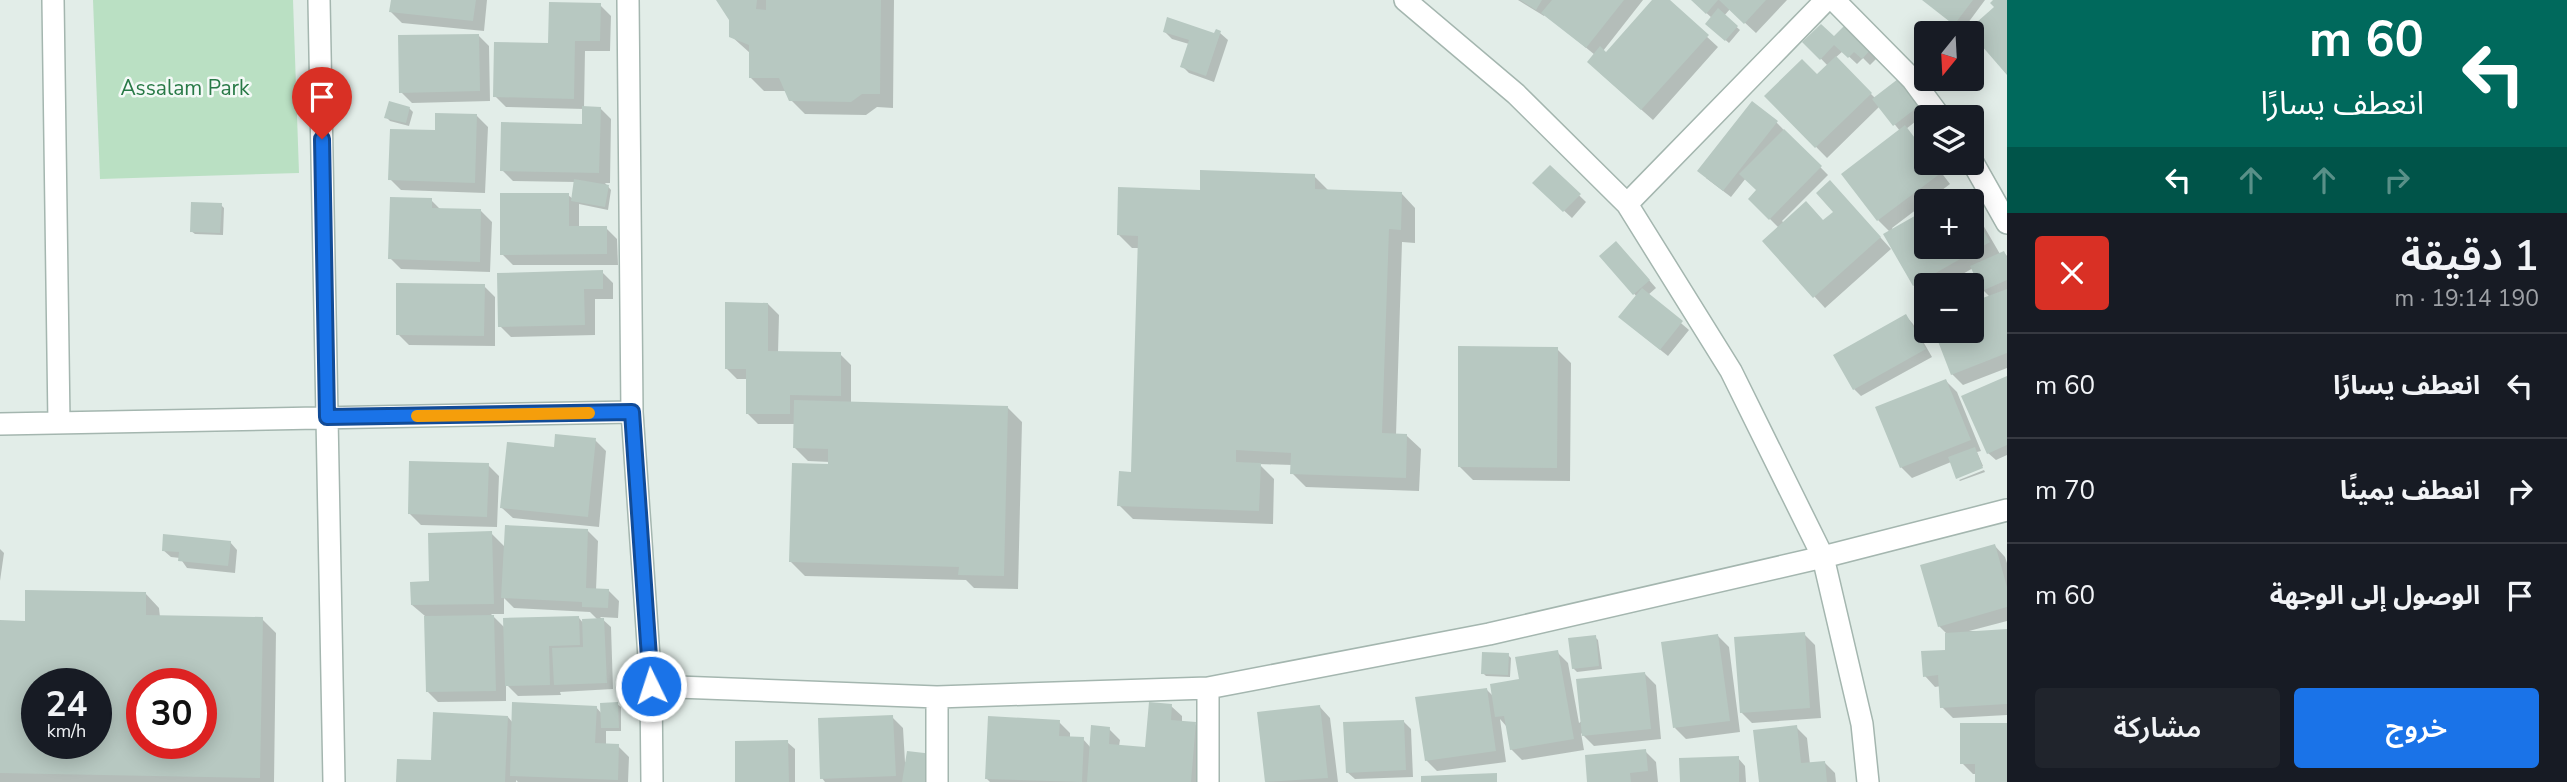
<!DOCTYPE html>
<html lang="ar">
<head>
<meta charset="utf-8">
<style>
  body { margin:0; font-family:"Nunito Sans","Noto Sans Arabic",sans-serif; background:#20242c; color:#f1f3f6; direction:rtl; height:100vh; display:flex; flex-direction:column; font-size:26px; white-space:nowrap }
  * { box-sizing:border-box; margin:0 }
  p { font-size:23px; color:#9ea1a6 }
  .icon { flex:none; width:38px; height:38px; fill:none; stroke:currentColor; stroke-width:2; stroke-linecap:round; stroke-linejoin:round }
  .map { position:relative; flex:1; overflow:hidden; direction:ltr }
  .panel { display:flex; flex-direction:column; background:#171b24; width:560px }
  .panel>* { flex:none }
  .banner { background:#00695c; color:#fff; overflow:hidden }
  .needle { width:46px; rotate:198deg }
  .fabs { position:absolute; left:1914px; top:21px; display:grid; gap:14px }
  .fabs a { display:grid; place-items:center; width:70px; height:70px; border-radius:7px; background:#171b24; box-shadow:0 4px 18px #0003; font-size:35px }
  .speed { position:absolute; left:21px; top:668px; display:flex; gap:14px; font-size:35px; font-weight:700; text-align:center }
  .speed>* { display:grid; place-content:center; width:91px; height:91px; border-radius:50%; background:#171b24; box-shadow:0 4px 18px #0003; line-height:1 }
  .speed small { font-size:18px; font-weight:400 }
  .speed .limit { border:10px solid #d22; background:#fff; color:#111 }
  .pin { position:absolute; display:grid; place-items:center; width:60px; height:60px; color:#fff; margin:-72px -30px; border-radius:50% 50% 50% 0; rotate:-45deg; box-shadow:0 0 7px #0007 }
  .pin .icon { rotate:45deg }
  .me { position:absolute; width:77px; margin:-38px; rotate:356deg; stroke-linejoin:round; filter:drop-shadow(0 0 5px #0008) }
  .turn { display:flex; align-items:center; gap:24px; height:147px; padding:0 28px; font-size:32px }
  .turn .icon { width:91px; height:91px; stroke-width:2.5 }
  .turn b { display:block; font-size:49px; line-height:60px }
  .lanes { display:flex; align-items:center; height:66px; padding:0 28px; background:#0003; justify-content:center; gap:35px; direction:ltr }
  .lanes .off { opacity:.35 }
  .round { display:grid; place-items:center; flex:none; width:74px; height:74px; border-radius:7px; background:#20242c }
  .overview { display:flex; align-items:center; justify-content:space-between; height:119px; padding:0 28px }
  h1 { font-size:42px; font-weight:600; line-height:52px }
  .primary-button { display:flex; gap:14px; margin-top:auto; padding:14px 28px }
  .primary-button a { flex:1; height:80px; border-radius:7px; background:#1a73e8; color:#fff; font-size:28px; font-weight:600; line-height:80px; text-align:center }
  .primary-button a+a { background:#20242c; color:#f1f3f6 }
  ul { padding:0; list-style:none }
  li { display:flex; align-items:center; gap:21px; height:105px; padding:0 28px; border-top:2px solid #363941 }
  li div { flex:1 }
  li b { display:block; font-size:26px }
  li em { font-style:normal }
  main { display:flex; flex:1; min-height:0 }
  .map>svg:first-child { display:block }
  .green { fill:#bae0c3 }
  .shadow { fill:#0003; fill-rule:evenodd }
  .building { fill:#b7c8c1; fill-rule:evenodd }
  .lines { fill:none; stroke-linecap:round; stroke-linejoin:round }
  .minor-casing { stroke:#a4b6af; stroke-width:24 }
  .minor { stroke:#fff; stroke-width:21 }
  .route-casing { stroke:#114b97; stroke-width:18 }
  .route { stroke:#1a73e8; stroke-width:12 }
  .slow { stroke:#f59e0b; stroke-width:12 }
  .labels { text-anchor:middle; stroke-width:5; stroke-linejoin:round; paint-order:stroke }
  .park-label { font-size:21px; fill:#287946; stroke:#f3f9f6 }
</style>
</head>
<body>
<main>
<section class="panel">
<div class="banner">
<div class="turn"><svg class="icon" aria-label="left" viewBox="0 0 24 24"><path d="M17 20v-9H6M10 6l-5 5 5 5"/></svg><div><b>60 m</b>انعطف يسارًا</div></div>
<div class="lanes"><svg class="icon" aria-label="left" viewBox="0 0 24 24"><path d="M17 20v-9H6M10 6l-5 5 5 5"/></svg><svg class="icon off" aria-label="ahead" viewBox="0 0 24 24"><path d="M12 20V5M6 11l6-6 6 6"/></svg><svg class="icon off" aria-label="ahead" viewBox="0 0 24 24"><path d="M12 20V5M6 11l6-6 6 6"/></svg><svg class="icon off" aria-label="right" viewBox="0 0 24 24"><path d="M7 20v-9h11M14 6l5 5-5 5"/></svg></div>
</div>
<div class="overview"><div><h1>1 دقيقة</h1><p>190 m · 19:14</p></div><a class="round" style="background:#d93025;color:#fff"><svg class="icon" aria-label="close" viewBox="0 0 24 24"><path d="M6 6l12 12M18 6L6 18"/></svg></a></div>
<ul>
<li><svg class="icon" aria-label="left" viewBox="0 0 24 24"><path d="M17 20v-9H6M10 6l-5 5 5 5"/></svg><div><b>انعطف يسارًا</b></div><em>60 m</em></li>
<li><svg class="icon" aria-label="right" viewBox="0 0 24 24"><path d="M7 20v-9h11M14 6l5 5-5 5"/></svg><div><b>انعطف يمينًا</b></div><em>70 m</em></li>
<li><svg class="icon" aria-label="arrive" viewBox="0 0 24 24"><path d="M6 21V4h12l-3 4 3 4H6"/></svg><div><b>الوصول إلى الوجهة</b></div><em>60 m</em></li>
</ul>
<div class="primary-button"><a>خروج</a><a>مشاركة</a></div>
</section>
<div class="map">
<svg width="2007" height="782" viewBox="0 0 2007 782">
  <rect width="100%" height="100%" fill="#e2ede8"/>
  <!-- green -->
  <path class="green" d="M93,0H293L299,173L100,179Z"/>
  <!-- shadow -->
  <path class="shadow" d="M392,0H487L484,31L402,23L391,12Z
    M718,0H894L893,108L877,107L866,115L805,114L791,100L787,91H764L750,77V53L731,36V19Z
    M1518,0H1643L1603,51L1606,54L1654,0H1667L1718,47L1653,120L1600,73L1595,55L1545,14L1544,16Z
    M1692,0H1787L1756,33L1730,9L1724,16L1740,30L1729,43L1707,24L1712,18Z
    M1924,0H1985L1962,31Z
    M600,5L611,16L610,51H585L584,108H600L611,119L610,183H605L611,190L608,210L579,204V228H606L617,239L618,265H513L502,254L568,195L573,199L576,182L513,181L502,170L584,126V109L506,107L495,96L550,45Z
    M1849,24L1880,55L1870,65L1863,58L1857,64L1843,51L1835,58L1875,98L1905,89L1925,114L1906,129L1927,153V163H1934L1950,184L1892,228L1893,230L1927,247H1972V206L2000,254L2004,253L2007,256V368L1963,385L1952,374L1936,331H1972L1990,297L1983,290L1973,268L1944,285H1927L1925,296L1915,285L1885,235L1890,232L1878,220L1900,131L1880,106L1827,158L1766,96L1817,76L1828,66L1805,42L1834,39Z
    M1165,32L1216,36L1220,33L1228,40L1214,82L1189,73L1182,66L1189,44L1172,39Z
    M478,35L489,46L490,101L412,103L401,92Z
    M409,108L413,112L409,126L390,121L386,117Z
    M477,116L488,127L485,193L401,190L390,179L436,132Z
    M1776,122L1828,175L1782,221L1784,223L1824,222L1835,212L1841,194L1891,249L1825,308L1764,241L1778,227L1750,199L1759,191L1746,178L1731,197L1706,178Z
    M1550,167L1586,202L1572,218L1534,183Z
    M1314,176L1328,190L1402,194L1415,208V243L1402,242L1396,435L1407,436L1421,449L1419,491L1306,487L1292,473V465L1259,464L1274,479L1273,524L1133,519L1119,505L1133,474L1140,248H1132L1118,234L1201,192Z
    M431,200L441,210L481,211L492,222L490,272L401,269L390,258Z
    M221,205L224,208L223,235L195,234L191,231Z
    M1623,250L1656,288L1648,295L1689,330L1668,356L1628,324L1637,297L1601,256Z
    M602,272L613,283V299H595V335L511,337L500,326Z
    M484,286L495,297V346L409,345L398,334Z
    M768,304L779,315L778,353L840,354L851,365V404L1008,408L1022,422L1018,589L974,588L966,580L805,576L791,562L830,462L808,461L794,447L795,424H758L747,413L748,379H737L726,368Z
    M1906,316L1913,324L1932,357L1861,396L1854,389Z
    M1557,349L1571,363L1570,481L1473,480L1459,466Z
    M2007,378V455L1996,460L1988,453Z
    M1946,381L1957,392L1981,451L1977,452L1983,466L1957,477L1951,462L1912,478L1901,467Z
    M595,440L606,451L599,527L513,518L502,508L555,449Z
    M488,465L499,476L497,527L421,525L410,514Z
    M1984,470L1985,472L1960,481L1959,480Z
    M587,530L598,541L596,590H608L619,601L618,618L600,617L611,627L613,689L560,692L561,695L518,696L506,684V701L438,702L427,691L425,616L412,605L431,583L491,533L505,547ZM504,598L514,608L590,612L598,620L584,624L579,618L505,628L491,614H504Z
    M230,542L237,550L235,573L187,568L180,558L171,557L163,550Z
    M1995,546L2005,557L2007,563V621L1969,631H2007V715L1953,718L1942,707L1941,686L1935,687L1925,676L1947,652L1946,633L1939,626Z
    M0,549L4,553L0,581Z
    M146,594L159,608L160,617L262,619L276,633L274,782H0V622L26,623ZM37,684H96V744H37ZM142,684H201V744H142Z
    M1804,634L1815,645L1821,718L1752,723L1741,712Z
    M1718,636L1729,647L1740,732L1686,739L1675,728Z
    M1595,637L1598,640L1602,669L1577,672L1573,668Z
    M1557,652L1568,663L1579,723L1645,674L1656,685L1661,739L1594,746L1581,733L1584,750L1522,760L1511,749L1507,727L1500,719L1506,762L1437,771L1426,760L1486,689L1494,697L1521,680Z
    M1508,655L1511,658L1510,677L1486,676L1483,673Z
    M617,704L621,707V731H606V745L618,746L629,757L628,782H518L516,780V782H398L508,717L513,723L596,707L602,714Z
    M1171,706L1182,716V723L1195,724L1206,735L1202,782H990L987,779L1059,722L1070,733V738L1083,739L1091,748L1109,729L1120,740L1119,746L1147,749Z
    M1320,707L1330,718L1338,782H1266L1259,713Z
    M892,717L903,728L905,762L937,782H825L822,778Z
    M1404,722L1411,729L1413,777L1355,779L1347,772Z
    M2007,724V782H1976V774H1973L1962,763Z
    M1796,727L1807,738L1810,764L1824,762L1835,773L1836,782H1761Z
    M787,742L795,749V782H737Z
    M1645,751L1656,762L1658,782H1589Z
    M1738,758L1745,766L1746,782H1682Z"/>
  <!-- building -->
  <path class="building" d="M391,0H476L473,21L389,12Z
    M716,0H757L756,9L766,10V0H881L880,94H862L851,102L789,101L779,78H749V45L729,37V20Z
    M1520,0H1542L1536,10Z
    M1552,0H1624L1586,48L1541,13Z
    M1652,0H1670L1709,35L1641,110L1587,62L1600,46L1606,52Z
    M1691,0H1718L1706,14Z
    M1719,0H1766L1744,24Z
    M1922,0H1973L1954,25Z
    M1993,0H2007V75L1968,30L1994,7L1990,3Z
    M549,2L601,3L600,41H575L574,99L493,97L494,42L548,43Z
    M1718,8L1738,26L1725,41L1705,24Z
    M1167,17L1214,33L1216,29L1221,31L1206,76L1180,67L1189,40L1163,32Z
    M1849,21L1874,46L1862,59L1854,52L1848,58L1834,45L1820,60L1802,42L1821,24L1834,36Z
    M479,34L480,91L399,93L398,35Z
    M1836,56L1872,93L1815,148L1764,96L1802,59L1817,74Z
    M1898,79L1919,106L1893,126L1872,99Z
    M389,101L410,107L406,123L384,118Z
    M1752,101L1778,121L1723,191L1697,171Z
    M582,106L601,107L599,173L500,171L501,122L582,124Z
    M435,113L477,114L475,183L388,180L390,129L435,130Z
    M1905,125L1927,154V163H1933L1941,173L1877,221L1841,174Z
    M1784,129L1822,166L1769,220L1748,199L1756,190L1739,174Z
    M1550,165L1581,194L1563,212L1532,183Z
    M1200,170L1315,174V189L1402,192L1401,230L1389,229L1382,433L1407,434L1406,478L1290,474L1291,453L1236,450V462L1261,463L1259,511L1117,506L1119,471L1131,472L1138,236L1117,235L1118,187L1200,190Z
    M574,179L609,185L605,207L571,201Z
    M1830,180L1881,237L1813,298L1762,241L1806,201L1823,220L1833,212L1816,193Z
    M1960,189L1966,201H1939Z
    M500,193H569V226H607V254L500,255Z
    M390,197L432,198V208L481,209L480,262L388,259Z
    M191,202L222,203L220,233L190,232Z
    M1927,209V247H1972V211L1990,242L1913,286L1883,234Z
    M1616,241L1650,280L1633,295L1599,256Z
    M2004,251L2007,257V280L1982,291L1970,266Z
    M603,270V289H584L585,325L498,327L497,273Z
    M396,283L485,284L484,336L396,335Z
    M1642,288L1683,321L1660,350L1618,317Z
    M2007,289V353L1951,375L1934,331H1972V302Z
    M725,302L768,303V351L841,352V396L790,395V414H746V369H725Z
    M1906,314L1926,349L1853,390L1833,355Z
    M1458,346L1558,347L1557,468L1458,467Z
    M2007,376V445L1987,454L1961,396Z
    M1946,379L1971,440L1900,468L1875,407Z
    M794,400L1008,406L1004,576L958,575L959,567L789,562L792,463L828,464V449L793,448Z
    M555,434L596,438L588,517L500,508L507,442L554,447Z
    M1975,447L1983,468L1956,479L1948,457Z
    M409,461L489,463L487,517L408,514Z
    M505,525L588,529L586,588L609,589L608,608L582,607V602L501,598Z
    M492,531L494,604L411,605L410,582L429,581L428,533Z
    M163,534L231,541L228,566L178,561L179,552L162,551Z
    M1995,544L2007,587V607L1938,627L1920,565Z
    M25,590L146,592V615L263,617L260,778L0,773V620L25,621ZM37,684H96V744H37ZM142,684H201V744H142Z
    M494,615L496,691L426,692L424,616Z
    M579,616L580,645L549,646L550,685L505,686L503,618Z
    M604,618L607,683L554,685L552,648L583,647L582,619Z
    M2007,629V704L1940,708L1938,675L1923,677L1921,651L1945,650V633Z
    M1805,632L1810,708L1740,713L1734,637Z
    M1718,634L1730,721L1673,728L1661,642Z
    M1596,635L1599,666L1572,669L1568,638Z
    M1558,650L1574,739L1510,750L1504,716L1495,717L1490,684L1519,679L1515,657Z
    M1482,652L1509,653L1508,675L1481,674Z
    M1645,672L1651,729L1582,736L1576,679Z
    M1487,688L1496,751L1425,761L1415,697Z
    M512,702L597,706L595,743L619,744L618,780L510,776Z
    M618,702L619,728H601L600,703Z
    M1149,702L1172,704L1171,720L1196,722L1191,782H1087L1091,725L1110,727L1109,744L1145,747Z
    M1320,705L1328,778L1265,782L1257,712Z
    M433,712L508,716L505,782H396L397,759L431,760Z
    M893,715L896,776L820,779L818,718Z
    M988,716L1060,720L1059,736L1084,737L1082,782L985,779Z
    M1404,720L1406,770L1346,773L1343,722Z
    M1960,723H2007V782H1975V764H1960Z
    M1797,725L1801,763L1825,761L1827,782H1759L1753,730Z
    M788,740L789,782H735V741Z
    M1646,749L1648,771L1630,773L1631,782H1587L1585,755Z
    M907,751L933,754L929,782H902Z
    M1739,756V782H1680L1679,758Z
    M1497,773V782H1421V776Z"/>
  <g class="lines">
    <defs>
      <path id="minor" d="M53,0L59,423
        M319,0L334,782
        M628,0L632,412L651,686L652,782
        M1405,0L1516,94L1627,204L1731,371L1823,557L1862,724L1868,782
        M1834,0L1912,79L1940,117
        M1972,161L2007,223
        M1627,204L1826,0
        M0,424L632,412
        M651,686L937,697L1208,688L1489,634L1823,557L2007,510
        M1208,688V782
        M937,697V782"/>
    </defs>
    <!-- minor casing -->
    <use href="#minor" class="minor-casing"/>
    <!-- minor -->
    <use href="#minor" class="minor"/>
  </g>
  <g class="lines">
    <defs>
      <path id="route" d="M322,139L327,417L632,412L651,686"/>
    </defs>
    <!-- route casing -->
    <use href="#route" class="route-casing"/>
    <!-- route -->
    <use href="#route" class="route"/>
    <!-- slow -->
    <path class="slow" d="M417,416L589,413"/>
  </g>
  <g class="labels">
    <!-- park labels -->
    <g class="park-label">
      <text x="185" y="95">Assalam Park</text>
    </g>
  </g>
</svg>
<div class="fabs">
<a><svg class="needle" viewBox="-14 -14 28 28"><path d="M0-13l5 13h-10z" fill="#e53935"/><path d="M0 13l5-13h-10z" fill="#9ea1a6"/></svg></a>
<a><svg class="icon" aria-label="layers" viewBox="0 0 24 24"><path d="M12 4l9 5-9 5-9-5zM3 14l9 5 9-5"/></svg></a>
<a>+</a>
<a>−</a>
</div>
<div class="speed"><div>24<small>km/h</small></div><div class="limit">30</div></div>
<div class="pin" style="left:322px;top:139px;background:#d93025"><svg class="icon" aria-label="arrive" viewBox="0 0 24 24"><path d="M6 21V4h12l-3 4 3 4H6"/></svg></div>
<svg class="me" style="left:651px;top:686px" viewBox="-20 -20 40 40"><circle r="17" fill="#1a73e8" stroke="#fff" stroke-width="3"/><path d="M0-11L8 9 0 5-8 9z" fill="#fff"/></svg>
</div>
</main>
</body>
</html>
